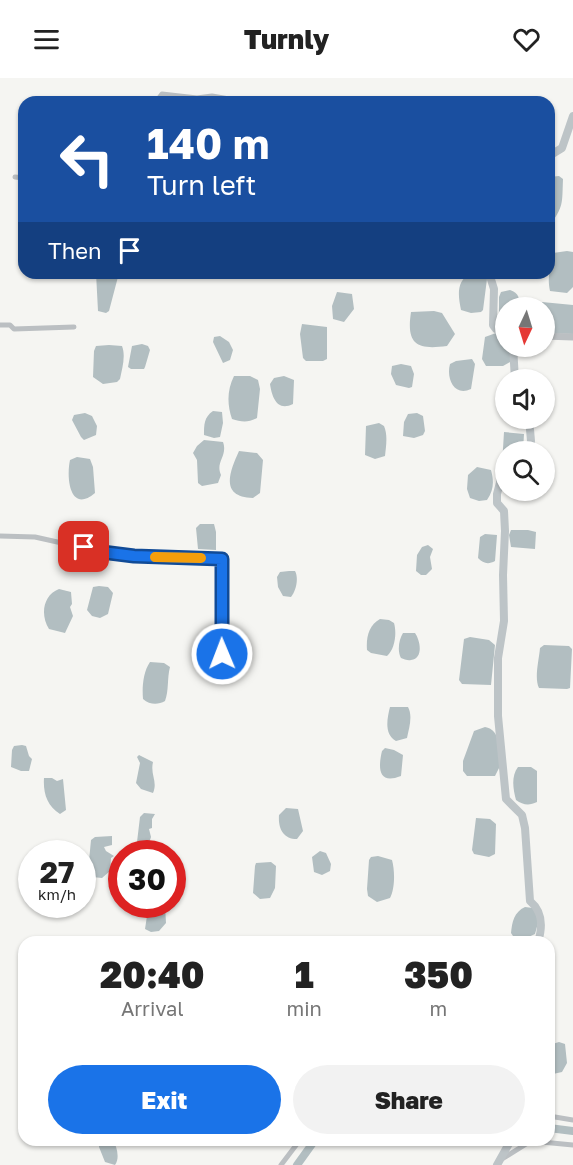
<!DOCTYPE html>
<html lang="en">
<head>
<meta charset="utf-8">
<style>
  body { margin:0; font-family:"Golos Text",sans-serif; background:#f2f2f2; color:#222; height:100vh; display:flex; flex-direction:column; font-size:22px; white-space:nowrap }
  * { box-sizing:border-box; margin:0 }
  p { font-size:20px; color:#767676 }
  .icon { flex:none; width:33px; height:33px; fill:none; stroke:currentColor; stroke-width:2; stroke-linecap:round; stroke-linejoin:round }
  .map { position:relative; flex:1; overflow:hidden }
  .details { position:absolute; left:18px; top:858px; width:537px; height:210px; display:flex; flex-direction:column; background:#fff; border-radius:18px; box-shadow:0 2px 4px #0004 }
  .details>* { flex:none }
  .banner { position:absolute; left:18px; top:18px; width:537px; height:183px; border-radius:18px; box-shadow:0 2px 4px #0004; background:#1a4fa0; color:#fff; overflow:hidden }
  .needle { width:39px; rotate:184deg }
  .fabs { position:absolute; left:495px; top:219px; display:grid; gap:12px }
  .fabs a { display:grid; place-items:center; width:60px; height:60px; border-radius:50%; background:#fff; box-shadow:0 2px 4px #0004; font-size:30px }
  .speed { position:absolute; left:18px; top:762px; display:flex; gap:12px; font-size:30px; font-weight:700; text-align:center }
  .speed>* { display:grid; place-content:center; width:78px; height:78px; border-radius:50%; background:#fff; box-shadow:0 2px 4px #0004; line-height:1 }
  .speed small { font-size:15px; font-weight:400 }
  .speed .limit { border:9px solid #d22; background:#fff; color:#111 }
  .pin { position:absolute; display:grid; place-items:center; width:51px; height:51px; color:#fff; margin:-26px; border-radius:12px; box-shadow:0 3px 9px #0006 }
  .me { position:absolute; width:66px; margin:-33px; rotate:359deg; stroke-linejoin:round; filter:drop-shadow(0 0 4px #0008) }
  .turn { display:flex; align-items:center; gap:21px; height:126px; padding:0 30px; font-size:27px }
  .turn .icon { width:78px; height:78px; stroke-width:2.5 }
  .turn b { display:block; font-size:42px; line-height:51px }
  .then { display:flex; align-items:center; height:57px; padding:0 30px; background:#0003; gap:12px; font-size:22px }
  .eta { display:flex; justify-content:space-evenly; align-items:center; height:102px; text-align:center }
  .eta b { font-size:36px; font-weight:800; line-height:42px }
  .primary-button { display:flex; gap:12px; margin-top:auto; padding:12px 30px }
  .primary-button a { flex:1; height:69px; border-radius:36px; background:#1a73e8; color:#fff; font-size:24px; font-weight:800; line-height:69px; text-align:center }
  .primary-button a+a { background:#f2f2f2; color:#222 }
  header { display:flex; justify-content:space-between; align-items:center; height:78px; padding:0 30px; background:#fff; font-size:27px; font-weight:800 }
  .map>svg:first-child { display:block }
  .water { fill:#b2bec1 }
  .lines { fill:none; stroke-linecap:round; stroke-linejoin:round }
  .river { stroke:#b2bec1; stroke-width:8 }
  .minor { stroke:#bbbfc2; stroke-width:5 }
  .tertiary { stroke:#bbbfc2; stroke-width:7 }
  .primary { stroke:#bdc4c7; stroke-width:8 }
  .route-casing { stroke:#114b97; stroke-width:15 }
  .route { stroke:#1a73e8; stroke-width:10 }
  .slow { stroke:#f59e0b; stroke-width:10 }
</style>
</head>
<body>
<header><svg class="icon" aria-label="menu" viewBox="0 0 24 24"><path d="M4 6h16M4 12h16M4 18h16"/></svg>Turnly<svg class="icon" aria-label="heart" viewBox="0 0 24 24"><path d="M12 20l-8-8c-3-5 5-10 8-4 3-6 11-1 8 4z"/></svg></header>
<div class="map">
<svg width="573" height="1087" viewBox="0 0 573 1087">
  <rect width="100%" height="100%" fill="#f5f5f2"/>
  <!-- water -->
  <path class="water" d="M559,98L563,101C562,125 564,129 549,148V99Z
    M567,173L573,174V209L567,215L550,213C547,199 550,189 553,175Z
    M96,195H119L109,233L106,235L98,233Z
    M471,195L484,196L487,201L483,232L481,234L471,235L461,232C458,217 456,203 471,195Z
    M510,212C519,215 520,221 520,229L506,230L505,245L499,243V219L501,214Z
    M337,214L352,216L354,231L344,244L333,241L332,228Z
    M542,224L573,227V256L545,255L544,230H536Z
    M434,233L442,235L455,256L447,268C417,272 406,267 411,234Z
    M302,246L327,249V281L323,283H306L303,280L300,256Z
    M496,255L505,258L506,268L511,269L510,284L503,288H486L482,281L485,259Z
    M220,258L229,264L233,272L230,282L223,285L213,264L214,259Z
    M142,266L148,268L150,272L145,289L144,291H131L128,289L132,268Z
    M109,267L122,268C126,278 122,291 120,301L117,304L103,306L93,299L94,273L96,268Z
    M472,281L475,286L471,311C454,319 446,300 450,286L456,283Z
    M401,286L411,288L414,296L412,309L409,310L396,307L391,296L392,288Z
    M234,298H250L258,302L260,311L257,340C248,345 241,344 232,341C227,326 227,312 234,298Z
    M284,298L294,302L293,326C277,334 272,319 270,306L274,300Z
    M213,333L222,334L223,345L220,359L214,360L204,357C204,347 204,339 213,333Z
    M85,335L92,338L97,348L96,357L84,362L81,359L72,342L74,337Z
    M417,335L423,338L425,353L423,357L414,360L403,358L404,344L408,336Z
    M379,345L384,348C388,357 386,368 385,378L375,381L365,377L366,348Z
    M504,354L524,356L523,373L506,374L505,389L502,387Z
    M204,362L223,364C228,378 215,384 221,397L218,405L202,408L198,405L197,382L193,375L197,368Z
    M239,373L257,375L263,382L260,415L253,420C220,419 229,395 239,373Z
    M77,379L90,381L93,389L95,415C70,436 66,400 70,382Z
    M477,389L491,392C494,403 494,412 487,422L479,423L470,420L467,411L468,397Z
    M200,446H214L216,454V472L198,471L196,450Z
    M511,452H528L536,454L535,471L511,469L509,457Z
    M485,456L497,457L495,483C488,487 483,485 478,480L480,459Z
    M428,467L433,471L430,479L432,491L426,497H421L416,493L417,477L422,469Z
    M289,493H295C299,500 296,513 291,519L283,518L278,509L277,499L280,494Z
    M99,508L108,509L113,515L108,536L100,540L92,538L87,532L93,509Z
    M59,511L71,514L72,526L70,529L73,538L65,555L49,551C40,537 43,517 59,511Z
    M380,541L389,542L394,545C397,555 395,571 387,578L371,575L367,572C366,559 369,547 380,541Z
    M403,555H415C420,562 424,580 411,582C408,583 404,581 401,580C397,573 399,561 403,555Z
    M470,559L489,562L495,567L491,607L462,606L459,602L464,561Z
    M544,567L569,568L572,571L570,610L567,611L539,610C534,600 539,582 540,570Z
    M150,584L164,585L170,589C167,600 169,613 165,623C158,627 150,627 143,621C142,610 143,594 150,584Z
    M390,629H408C413,638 409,650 407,660L396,663C384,656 387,641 390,629Z
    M485,649C502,652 499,674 500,688L495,698H467L463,693V683L474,653Z
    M22,667L26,668L29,678L32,681L29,693H21L11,689L12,672L14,668Z
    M385,670L394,672L403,677L401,698C378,707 378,690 382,673Z
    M139,677L153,684C150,697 158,703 153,715L141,711L136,705L140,685L137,679Z
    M518,689H531L537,693V724C529,728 523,727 516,722C513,711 511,698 518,689Z
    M44,700H52L57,703L63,701L66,732L60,736C47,728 43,715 44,700Z
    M286,730L298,731L303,753L297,761C283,761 278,750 279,737Z
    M144,735L155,736L152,741V750L149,751L151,759L149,765L137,764L140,739Z
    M476,740L490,741L496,746L495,776L489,779L474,776L472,772Z
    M112,758V767L104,769L106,773L114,778L111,780L110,793L102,800L92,799L88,793L91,762L95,759Z
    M320,773L326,775L331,786L330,793L322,797L314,794L312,779Z
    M378,778L392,782C395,793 395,811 390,820L377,824L368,818L367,811L369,782L371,779Z
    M271,784L276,788L275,810L270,820L260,821L253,815L255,788L256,785Z
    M146,827H165L166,845L159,853L151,854L145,851L147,838L144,828Z
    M525,829L533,830L538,835V845L535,856L524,861H515L511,855C512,844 514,834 525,829Z
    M559,964L565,966L567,985L562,994L553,996L549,990V967Z
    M99,1062H113C117,1069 120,1080 115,1087L105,1084L99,1069Z"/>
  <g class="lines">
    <!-- river -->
    <path class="river" d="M549,1050L573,1053
      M297,1087L315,1062"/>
    <!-- minor -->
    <path class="minor" d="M156,24L162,16L197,20L212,18L246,24
      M312,24L319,22L328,24
      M15,99L24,100
      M0,247H10L14,251L74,249
      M0,458L35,459L102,474L134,478L222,481V576
      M549,1038L573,1042
      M502,1081L531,1063L573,1067
      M281,1087L300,1062"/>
    <!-- tertiary -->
    <path class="tertiary" d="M544,258L573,259"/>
    <!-- primary -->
    <path class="primary" d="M549,78L562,70L573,38
      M489,195L494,211L493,247L496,251L506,255
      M513,268L515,302
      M529,340L531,363L529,374
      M506,393H503L497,416V425L504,433L505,453L503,497L504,543L498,580V638L506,721L522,737L525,750L530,823C543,834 543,848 538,864
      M497,1087L511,1062"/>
  </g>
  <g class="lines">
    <defs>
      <path id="route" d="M84,469L102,474L134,478L222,481V576"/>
    </defs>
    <!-- route casing -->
    <use href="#route" class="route-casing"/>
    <!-- route -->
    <use href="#route" class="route"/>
    <!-- slow -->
    <path class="slow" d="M155,479L201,480"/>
  </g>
</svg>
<div class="fabs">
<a><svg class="needle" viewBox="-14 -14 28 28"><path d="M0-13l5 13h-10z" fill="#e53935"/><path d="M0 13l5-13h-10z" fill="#767676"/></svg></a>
<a><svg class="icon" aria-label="sound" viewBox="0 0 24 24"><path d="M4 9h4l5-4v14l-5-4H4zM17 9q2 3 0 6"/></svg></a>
<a><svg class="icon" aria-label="search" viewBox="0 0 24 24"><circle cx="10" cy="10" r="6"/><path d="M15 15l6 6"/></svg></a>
</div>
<div class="speed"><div>27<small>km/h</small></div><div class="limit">30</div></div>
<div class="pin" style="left:84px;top:469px;background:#d93025"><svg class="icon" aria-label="arrive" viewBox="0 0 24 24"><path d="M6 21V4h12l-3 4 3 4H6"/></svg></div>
<svg class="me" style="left:222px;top:576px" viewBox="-20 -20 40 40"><circle r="17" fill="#1a73e8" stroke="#fff" stroke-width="3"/><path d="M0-11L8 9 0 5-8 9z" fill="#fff"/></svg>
<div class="banner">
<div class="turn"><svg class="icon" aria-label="left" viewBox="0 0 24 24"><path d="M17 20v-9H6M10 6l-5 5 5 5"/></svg><div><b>140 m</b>Turn left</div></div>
<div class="then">Then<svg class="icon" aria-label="arrive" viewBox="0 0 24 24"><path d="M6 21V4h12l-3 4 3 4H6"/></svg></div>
</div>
<section class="details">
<div class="eta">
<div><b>20:40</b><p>Arrival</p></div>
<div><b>1</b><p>min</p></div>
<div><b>350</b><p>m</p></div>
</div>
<div class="primary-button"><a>Exit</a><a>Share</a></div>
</section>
</div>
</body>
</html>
